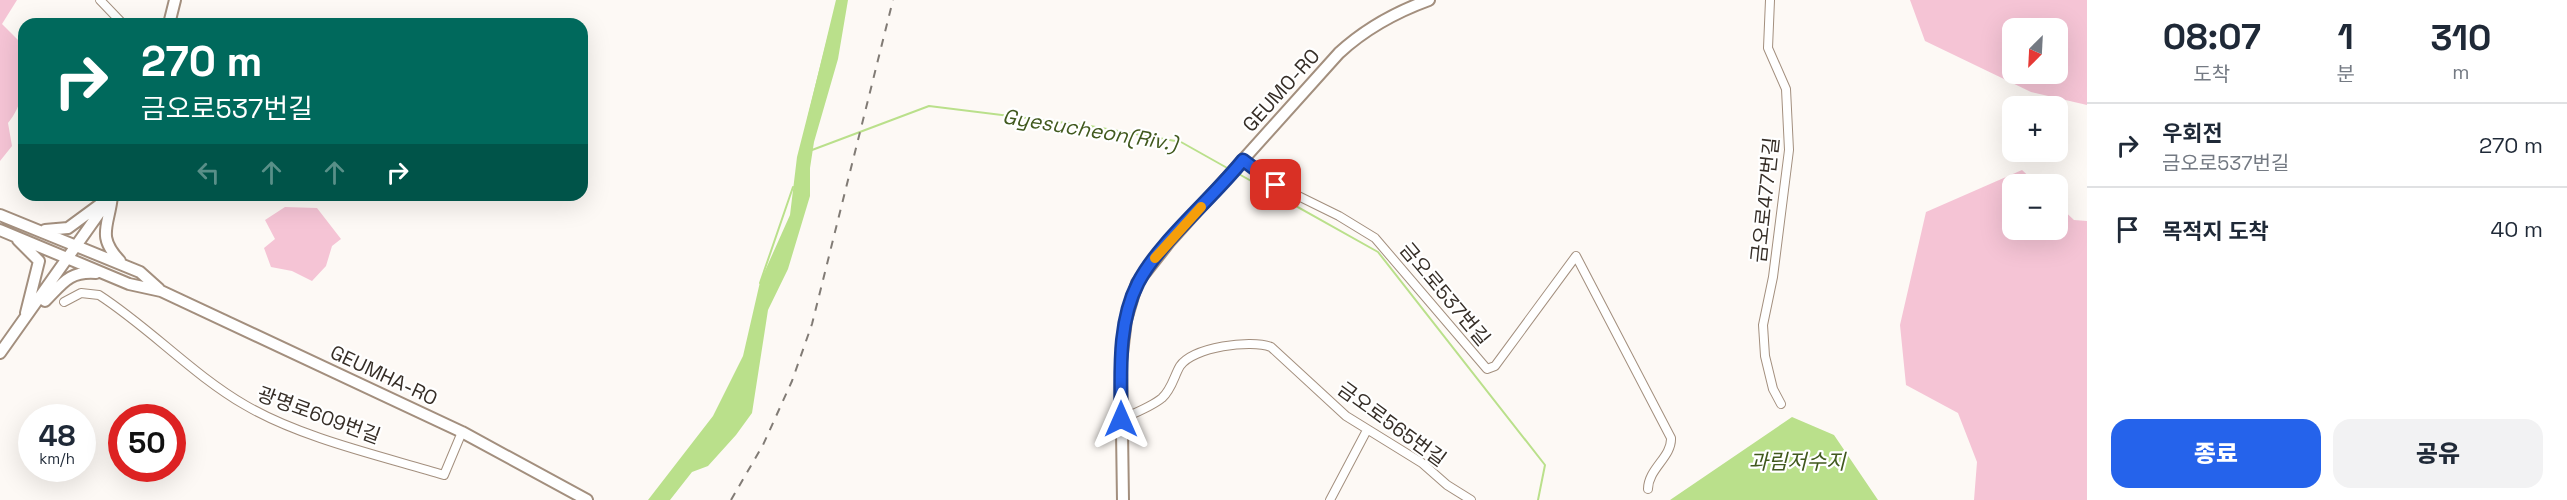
<!DOCTYPE html>
<html lang="ko">
<head>
<meta charset="utf-8">
<style>
  body { margin:0; font-family:"Space Grotesk","Noto Sans KR",sans-serif; background:#f2f2f3; color:#1f2937; height:100vh; display:flex; flex-direction:column; font-size:22px; white-space:nowrap }
  * { box-sizing:border-box; margin:0 }
  p { font-size:20px; color:#747a83 }
  .icon { flex:none; width:33px; height:33px; fill:none; stroke:currentColor; stroke-width:2; stroke-linecap:round; stroke-linejoin:round }
  .map { position:relative; flex:1; overflow:hidden }
  .drawer { display:flex; flex-direction:column; background:#fff; width:480px }
  .drawer>* { flex:none }
  .hud { position:absolute; left:18px; top:18px; width:570px; height:183px; border-radius:18px; box-shadow:0 6px 24px #0002; background:#00695c; color:#fff; overflow:hidden }
  .needle { width:39px; rotate:204deg }
  .controls { position:absolute; left:2002px; top:18px; display:grid; gap:12px }
  .controls a { display:grid; place-items:center; width:66px; height:66px; border-radius:12px; background:#fff; box-shadow:0 6px 24px #0002; font-size:30px }
  .speed { position:absolute; left:18px; top:404px; display:flex; gap:12px; font-size:30px; font-weight:700; text-align:center }
  .speed>* { display:grid; place-content:center; width:78px; height:78px; border-radius:50%; background:#fff; box-shadow:0 6px 24px #0002; line-height:1 }
  .speed small { font-size:15px; font-weight:400 }
  .speed .limit { border:9px solid #d22; background:#fff; color:#111 }
  .pin { position:absolute; display:grid; place-items:center; width:51px; height:51px; color:#fff; margin:-26px; border-radius:12px; box-shadow:0 3px 9px #0006 }
  .me { position:absolute; width:66px; margin:-33px; rotate:0deg; stroke-linejoin:round; filter:drop-shadow(0 0 4px #0008) }
  .turn { display:flex; align-items:center; gap:21px; height:126px; padding:0 24px; font-size:27px }
  .turn .icon { width:78px; height:78px; stroke-width:2.5 }
  .turn b { display:block; font-size:42px; line-height:51px }
  .lanes { display:flex; align-items:center; height:57px; padding:0 24px; background:#0003; justify-content:center; gap:30px; direction:ltr }
  .lanes .off { opacity:.35 }
  .eta { display:flex; justify-content:space-evenly; align-items:center; height:102px; text-align:center }
  .eta b { font-size:36px; font-weight:800; line-height:42px }
  .action { display:flex; gap:12px; margin-top:auto; padding:12px 24px }
  .action a { flex:1; height:69px; border-radius:18px; background:#2563eb; color:#fff; font-size:24px; font-weight:800; line-height:69px; text-align:center }
  .action a+a { background:#f2f2f3; color:#1f2937 }
  ul { padding:0; list-style:none }
  li { display:flex; align-items:center; gap:18px; height:84px; padding:0 24px; border-top:2px solid #e0e1e3 }
  li div { flex:1 }
  li b { display:block; font-size:22px }
  li em { font-style:normal }
  main { display:flex; flex:1; min-height:0 }
  .map>svg:first-child { display:block }
  .green { fill:#f5c4d5; fill-rule:evenodd }
  .water { fill:#bae08b }
  .lines { fill:none; stroke-linecap:round; stroke-linejoin:round }
  .stream { stroke:#bae08b; stroke-width:2 }
  .street-casing { stroke:#a38f7e; stroke-width:10 }
  .secondary-casing { stroke:#a38f7e; stroke-width:14 }
  .street { stroke:#fff; stroke-width:8 }
  .secondary { stroke:#fff; stroke-width:10 }
  .rail { stroke:#817b75; stroke-width:2; stroke-dasharray:8 8; stroke-linecap:butt }
  .route-casing { stroke:#184099; stroke-width:15 }
  .route { stroke:#2563eb; stroke-width:10 }
  .slow { stroke:#f59e0b; stroke-width:10 }
  .labels { text-anchor:middle; stroke-width:4.5; stroke-linejoin:round; paint-order:stroke }
  .street-label { font-size:20px; fill:#362e27; stroke:#fff }
  .water-label { font-size:21px; font-style:italic; fill:#41591e; stroke:#fff }
</style>
</head>
<body>
<main>
<div class="map">
<svg width="2087" height="500" viewBox="0 0 2087 500">
  <rect width="100%" height="100%" fill="#fdf9f5"/>
  <!-- green -->
  <path class="green" d="M0,0H17L2,24L24,46C24,75 27,100 8,123L12,146L0,161Z
    M1910,0H2087V105L2031,92L1925,41ZM2013,28H2058V74H2013Z
    M2022,170L2037,184H2013V230H2058V205L2074,220L2087,221V500H1974L1977,462L1958,413L1906,385L1900,325L1926,212Z
    M285,207L317,208L341,239L332,246L326,266L312,281L292,271L271,267L264,248L275,239L265,220Z"/>
  <!-- water -->
  <path class="water" d="M837,0H848L838,59L814,142L810,168V196L788,269L768,310L752,413L736,435L708,466L692,472L670,500H648L713,416L743,356L760,282L790,215L797,157Z
    M1792,417L1834,435L1878,500H1670Z"/>
  <g class="lines">
    <!-- stream -->
    <path class="stream" d="M808,120L837,0
      M812,150L929,106L1090,126L1181,142L1229,169
      M1237,173L1378,252L1545,465L1538,500
      M760,283L793,187"/>
    <defs>
      <path id="street" d="M100,0L123,24
        M1770,0L1768,48L1786,89L1789,150L1773,277L1763,325L1765,356L1773,389L1781,404
        M1243,160L1276,185L1339,216L1375,238L1487,369L1495,366L1576,256L1671,438C1672,457 1648,469 1648,489
        M64,302L81,293L99,295C150,328 193,375 245,405C301,438 381,456 444,475L462,432
        M1121,419C1135,413 1151,407 1162,398C1172,389 1174,376 1180,366C1193,347 1251,339 1271,347L1346,416L1422,463L1447,485L1471,500
        M1330,500L1367,430"/>
      <path id="secondary" d="M169,24L175,0
        M112,196C109,226 96,236 120,261
        M0,215L140,272L159,289
        M0,230L129,284L161,291L462,432L587,500
        M45,230L68,228L102,203
        M18,240L39,261L26,313
        M45,301C63,283 69,271 96,273
        M0,353L112,195
        M1123,500L1121,362L1126,320L1137,283L1170,241L1339,53C1365,29 1396,12 1429,0"/>
    </defs>
    <!-- street casing -->
    <use href="#street" class="street-casing"/>
    <!-- secondary casing -->
    <use href="#secondary" class="secondary-casing"/>
    <!-- street -->
    <use href="#street" class="street"/>
    <!-- secondary -->
    <use href="#secondary" class="secondary"/>
    <!-- rail -->
    <path class="rail" d="M731,500L763,445L792,381L812,324L893,0"/>
  </g>
  <g class="lines">
    <defs>
      <path id="route" d="M1121,419C1121,374 1117,324 1138,283C1159,242 1213,198 1243,160L1276,185"/>
    </defs>
    <!-- route casing -->
    <use href="#route" class="route-casing"/>
    <!-- route -->
    <use href="#route" class="route"/>
    <!-- slow -->
    <path class="slow" d="M1155,258L1201,207"/>
  </g>
  <g class="labels">
    <!-- street labels -->
    <g class="street-label">
      <text transform="translate(1281 90) rotate(-48)" y="7">GEUMO-RO</text>
      <text transform="translate(1765 200) rotate(-84)" y="7">금오로477번길</text>
      <text transform="translate(1445 294) rotate(50)" y="7">금오로537번길</text>
      <text transform="translate(384 375) rotate(25)" y="7">GEUMHA-RO</text>
      <text transform="translate(319 415) rotate(20)" y="7">광명로609번길</text>
      <text transform="translate(1392 424) rotate(36)" y="7">금오로565번길</text>
    </g>
    <!-- water labels -->
    <g class="water-label">
      <text transform="translate(1090 130) rotate(9)" y="7">Gyesucheon(Riv.)</text>
      <text x="1797" y="469">과림저수지</text>
    </g>
  </g>
</svg>
<div class="controls">
<a><svg class="needle" viewBox="-14 -14 28 28"><path d="M0-13l5 13h-10z" fill="#e53935"/><path d="M0 13l5-13h-10z" fill="#747a83"/></svg></a>
<a>+</a>
<a>−</a>
</div>
<div class="speed"><div>48<small>km/h</small></div><div class="limit">50</div></div>
<div class="pin" style="left:1276px;top:185px;background:#d93025"><svg class="icon" aria-label="arrive" viewBox="0 0 24 24"><path d="M6 21V4h12l-3 4 3 4H6"/></svg></div>
<svg class="me" style="left:1121px;top:419px" viewBox="-20 -20 40 40"><path d="M0-17L14 15 0 8-14 15z" fill="#2563eb" stroke="#fff" stroke-width="4"/></svg>
<div class="hud">
<div class="turn"><svg class="icon" aria-label="right" viewBox="0 0 24 24"><path d="M7 20v-9h11M14 6l5 5-5 5"/></svg><div><b>270 m</b>금오로537번길</div></div>
<div class="lanes"><svg class="icon off" aria-label="left" viewBox="0 0 24 24"><path d="M17 20v-9H6M10 6l-5 5 5 5"/></svg><svg class="icon off" aria-label="ahead" viewBox="0 0 24 24"><path d="M12 20V5M6 11l6-6 6 6"/></svg><svg class="icon off" aria-label="ahead" viewBox="0 0 24 24"><path d="M12 20V5M6 11l6-6 6 6"/></svg><svg class="icon" aria-label="right" viewBox="0 0 24 24"><path d="M7 20v-9h11M14 6l5 5-5 5"/></svg></div>
</div>
</div>
<section class="drawer">
<div class="eta">
<div><b>08:07</b><p>도착</p></div>
<div><b>1</b><p>분</p></div>
<div><b>310</b><p>m</p></div>
</div>
<ul>
<li><svg class="icon" aria-label="right" viewBox="0 0 24 24"><path d="M7 20v-9h11M14 6l5 5-5 5"/></svg><div><b>우회전</b><p>금오로537번길</p></div><em>270 m</em></li>
<li><svg class="icon" aria-label="arrive" viewBox="0 0 24 24"><path d="M6 21V4h12l-3 4 3 4H6"/></svg><div><b>목적지 도착</b></div><em>40 m</em></li>
</ul>
<div class="action"><a>종료</a><a>공유</a></div>
</section>
</main>
</body>
</html>
